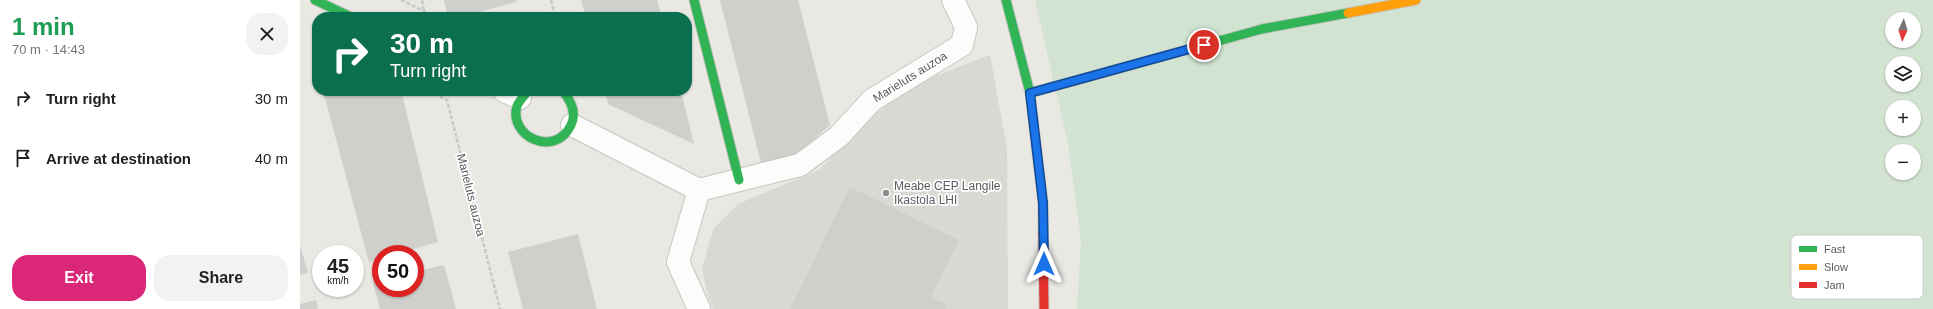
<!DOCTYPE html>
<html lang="en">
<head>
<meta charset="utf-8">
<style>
  body { margin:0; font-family:Helvetica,sans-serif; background:#f2f2f2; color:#202124; height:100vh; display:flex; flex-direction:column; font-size:15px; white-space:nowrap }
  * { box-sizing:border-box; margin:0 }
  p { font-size:13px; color:#757577 }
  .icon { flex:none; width:22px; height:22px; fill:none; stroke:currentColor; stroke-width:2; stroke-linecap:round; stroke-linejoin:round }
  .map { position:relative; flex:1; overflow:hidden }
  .side { display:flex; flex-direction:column; background:#fff; width:300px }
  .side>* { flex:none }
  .guide { position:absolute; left:12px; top:12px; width:380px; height:84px; border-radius:16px; box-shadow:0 1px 3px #0004; background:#0b6e4f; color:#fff; overflow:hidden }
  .needle { width:26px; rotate:184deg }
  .tools { position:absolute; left:1585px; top:12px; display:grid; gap:8px }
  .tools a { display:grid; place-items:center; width:36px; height:36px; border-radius:50%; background:#fff; box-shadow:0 1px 3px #0004; font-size:20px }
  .speed { position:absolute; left:12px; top:245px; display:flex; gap:8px; font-size:20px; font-weight:700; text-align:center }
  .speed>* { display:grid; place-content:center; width:52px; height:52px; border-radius:50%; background:#fff; box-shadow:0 1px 3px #0004; line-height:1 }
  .speed small { font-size:10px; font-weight:400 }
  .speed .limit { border:6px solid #d22; background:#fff; color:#111 }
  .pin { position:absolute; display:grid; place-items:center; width:34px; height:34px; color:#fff; margin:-17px; border:2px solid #fff; border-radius:50%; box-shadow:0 1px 4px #0007 }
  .me { position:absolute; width:44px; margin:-22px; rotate:0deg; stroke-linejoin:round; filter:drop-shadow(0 0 3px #0008) }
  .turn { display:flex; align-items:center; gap:14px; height:84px; padding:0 12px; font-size:18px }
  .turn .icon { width:52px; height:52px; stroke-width:2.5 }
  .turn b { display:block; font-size:28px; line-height:34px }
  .round { display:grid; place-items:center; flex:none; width:42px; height:42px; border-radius:16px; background:#f2f2f2 }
  .overview { display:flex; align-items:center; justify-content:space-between; height:68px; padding:0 12px }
  h1 { font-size:24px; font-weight:700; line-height:30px; color:#1e9e55 }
  .primary-button { display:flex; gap:8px; margin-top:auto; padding:8px 12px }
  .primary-button a { flex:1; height:46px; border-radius:16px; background:#db2777; color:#fff; font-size:16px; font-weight:700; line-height:46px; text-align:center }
  .primary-button a+a { background:#f2f2f2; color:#202124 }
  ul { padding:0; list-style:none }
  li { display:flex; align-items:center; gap:12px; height:60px; padding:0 12px }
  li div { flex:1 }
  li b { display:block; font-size:15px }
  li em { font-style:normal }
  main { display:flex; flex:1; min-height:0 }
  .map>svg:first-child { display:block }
  .education { fill:#d9d8d2 }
  .green { fill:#d2e4d1; fill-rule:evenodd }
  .building { fill:#cfcfcc }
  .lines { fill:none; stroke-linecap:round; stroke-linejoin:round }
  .street-casing { stroke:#c6c6c5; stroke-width:24 }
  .fast-casing { stroke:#c5c5c3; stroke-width:11 }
  .slow-casing { stroke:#c5c5c3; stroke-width:11 }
  .jam-casing { stroke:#c5c5c3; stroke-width:11 }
  .path { stroke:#c5c9c7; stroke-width:2.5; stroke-dasharray:4 2; stroke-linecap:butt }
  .street { stroke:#fcfcfb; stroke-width:22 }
  .fast { stroke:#30b455; stroke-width:9 }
  .slow { stroke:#ff9f0a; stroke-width:9 }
  .jam { stroke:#e5322d; stroke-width:9 }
  .route-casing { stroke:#114b97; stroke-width:10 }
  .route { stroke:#1a73e8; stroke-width:7 }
  .poi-dot { fill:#8c8d8e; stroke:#fff; stroke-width:1.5 }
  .labels { text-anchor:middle; stroke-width:3.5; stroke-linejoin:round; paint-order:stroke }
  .street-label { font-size:12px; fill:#5a5c60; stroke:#fff }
  .poi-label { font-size:12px; fill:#5a5c60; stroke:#fff; text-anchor:start }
  .key { fill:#fff; stroke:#cececf; stroke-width:1 }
  .key-label { font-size:11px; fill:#5a5c60 }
</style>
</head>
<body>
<main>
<section class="side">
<div class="overview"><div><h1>1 min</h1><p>70 m · 14:43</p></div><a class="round"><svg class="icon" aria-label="close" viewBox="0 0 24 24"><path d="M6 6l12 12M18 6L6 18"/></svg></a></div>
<ul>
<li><svg class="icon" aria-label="right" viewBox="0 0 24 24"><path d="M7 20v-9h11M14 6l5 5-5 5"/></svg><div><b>Turn right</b></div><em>30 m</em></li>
<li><svg class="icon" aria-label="arrive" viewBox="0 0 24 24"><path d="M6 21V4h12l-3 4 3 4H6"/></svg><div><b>Arrive at destination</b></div><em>40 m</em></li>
</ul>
<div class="primary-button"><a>Exit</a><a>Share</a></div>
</section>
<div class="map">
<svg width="1633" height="309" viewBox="0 0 1633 309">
  <rect width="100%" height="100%" fill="#e9e8e3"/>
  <!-- education -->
  <path class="education" d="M690,55L707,149L708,309H413L408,297L402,268L414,228L438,204L519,170L575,114L614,84Z"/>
  <!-- green -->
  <path class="green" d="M735,0H1633V309H777L781,241L768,144ZM1592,19H1614V41H1592ZM1592,63H1614V85H1592ZM1592,107H1614V129H1592ZM1592,151H1614V173H1592Z"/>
  <!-- building -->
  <path class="building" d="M144,0H216L217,2L160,17H148Z
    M281,0H357L362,17H286Z
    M420,0H498L530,125L497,154L461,163Z
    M23,91H96L102,94L138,242L96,254H81V258L69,262Z
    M305,91H381L394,144L308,104Z
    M550,187L659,240L631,297L647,305L645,309H490Z
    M278,234L297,309H223L208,252Z
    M0,245L8,273L0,275Z
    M144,265L156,309H80L73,283L81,281V288H115V272Z
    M16,300L18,309H0V304Z"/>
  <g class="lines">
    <defs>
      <path id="street" d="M204,91L220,98
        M272,125L399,190L500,165L539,136L572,100L662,45L666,27L653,0
        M399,309L378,262L399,190"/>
      <path id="fast" d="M15,0L51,17
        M394,0L439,180
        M706,0L730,93L743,203V234
        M228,91C225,95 219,101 217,106C208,136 255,159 271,125C277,113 271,101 263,91
        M730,93L962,29L1048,13"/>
      <path id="slow" d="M1048,13L1116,0"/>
      <path id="jam" d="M743,234L744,309"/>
    </defs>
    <!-- street casing -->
    <use href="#street" class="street-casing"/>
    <!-- fast casing -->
    <use href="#fast" class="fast-casing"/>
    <!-- slow casing -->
    <use href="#slow" class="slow-casing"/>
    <!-- jam casing -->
    <use href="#jam" class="jam-casing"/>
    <!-- path -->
    <path class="path" d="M101,0L136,17
      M122,0L124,11
      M251,0L255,17
      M129,91L147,100L200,309"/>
    <!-- street -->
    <use href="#street" class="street"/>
    <!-- fast -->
    <use href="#fast" class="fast"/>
    <!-- slow -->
    <use href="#slow" class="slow"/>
    <!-- jam -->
    <use href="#jam" class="jam"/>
  </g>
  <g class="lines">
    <defs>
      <path id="route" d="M744,264L743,203L730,93L904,45"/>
    </defs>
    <!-- route casing -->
    <use href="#route" class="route-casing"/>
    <!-- route -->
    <use href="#route" class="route"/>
  </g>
  <!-- markers -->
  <circle class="poi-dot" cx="586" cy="193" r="4"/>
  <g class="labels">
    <!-- street labels -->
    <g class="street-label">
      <text transform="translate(610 77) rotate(-32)" y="4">Marieluts auzoa</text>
      <text transform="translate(171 195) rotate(76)" y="4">Marieluts auzoa</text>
    </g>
    <!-- poi labels -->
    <g class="poi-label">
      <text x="594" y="190">Meabe CEP Langile<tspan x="594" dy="14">Ikastola LHI</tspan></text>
    </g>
  </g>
  <!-- legend -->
  <rect x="1491" y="235" width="132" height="64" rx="6" class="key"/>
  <rect x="1499" y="246" width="18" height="6" fill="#30b455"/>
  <rect x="1499" y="264" width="18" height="6" fill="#ff9f0a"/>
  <rect x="1499" y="282" width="18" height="6" fill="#e5322d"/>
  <g class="key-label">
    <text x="1524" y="253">Fast</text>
    <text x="1524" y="271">Slow</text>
    <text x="1524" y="289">Jam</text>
  </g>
</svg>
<div class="tools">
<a><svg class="needle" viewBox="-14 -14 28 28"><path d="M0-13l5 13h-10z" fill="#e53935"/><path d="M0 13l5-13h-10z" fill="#757577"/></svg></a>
<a><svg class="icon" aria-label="layers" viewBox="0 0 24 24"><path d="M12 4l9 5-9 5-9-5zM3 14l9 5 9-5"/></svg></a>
<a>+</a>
<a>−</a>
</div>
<div class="speed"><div>45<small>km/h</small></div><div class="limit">50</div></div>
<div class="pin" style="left:904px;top:45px;background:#d93025"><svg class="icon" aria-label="arrive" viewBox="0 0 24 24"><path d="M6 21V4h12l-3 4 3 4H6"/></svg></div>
<svg class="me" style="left:744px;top:264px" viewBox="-20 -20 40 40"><path d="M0-17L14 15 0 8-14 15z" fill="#1a73e8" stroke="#fff" stroke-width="4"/></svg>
<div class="guide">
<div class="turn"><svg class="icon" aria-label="right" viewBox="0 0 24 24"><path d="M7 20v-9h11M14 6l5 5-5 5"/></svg><div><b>30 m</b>Turn right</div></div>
</div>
</div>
</main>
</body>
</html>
